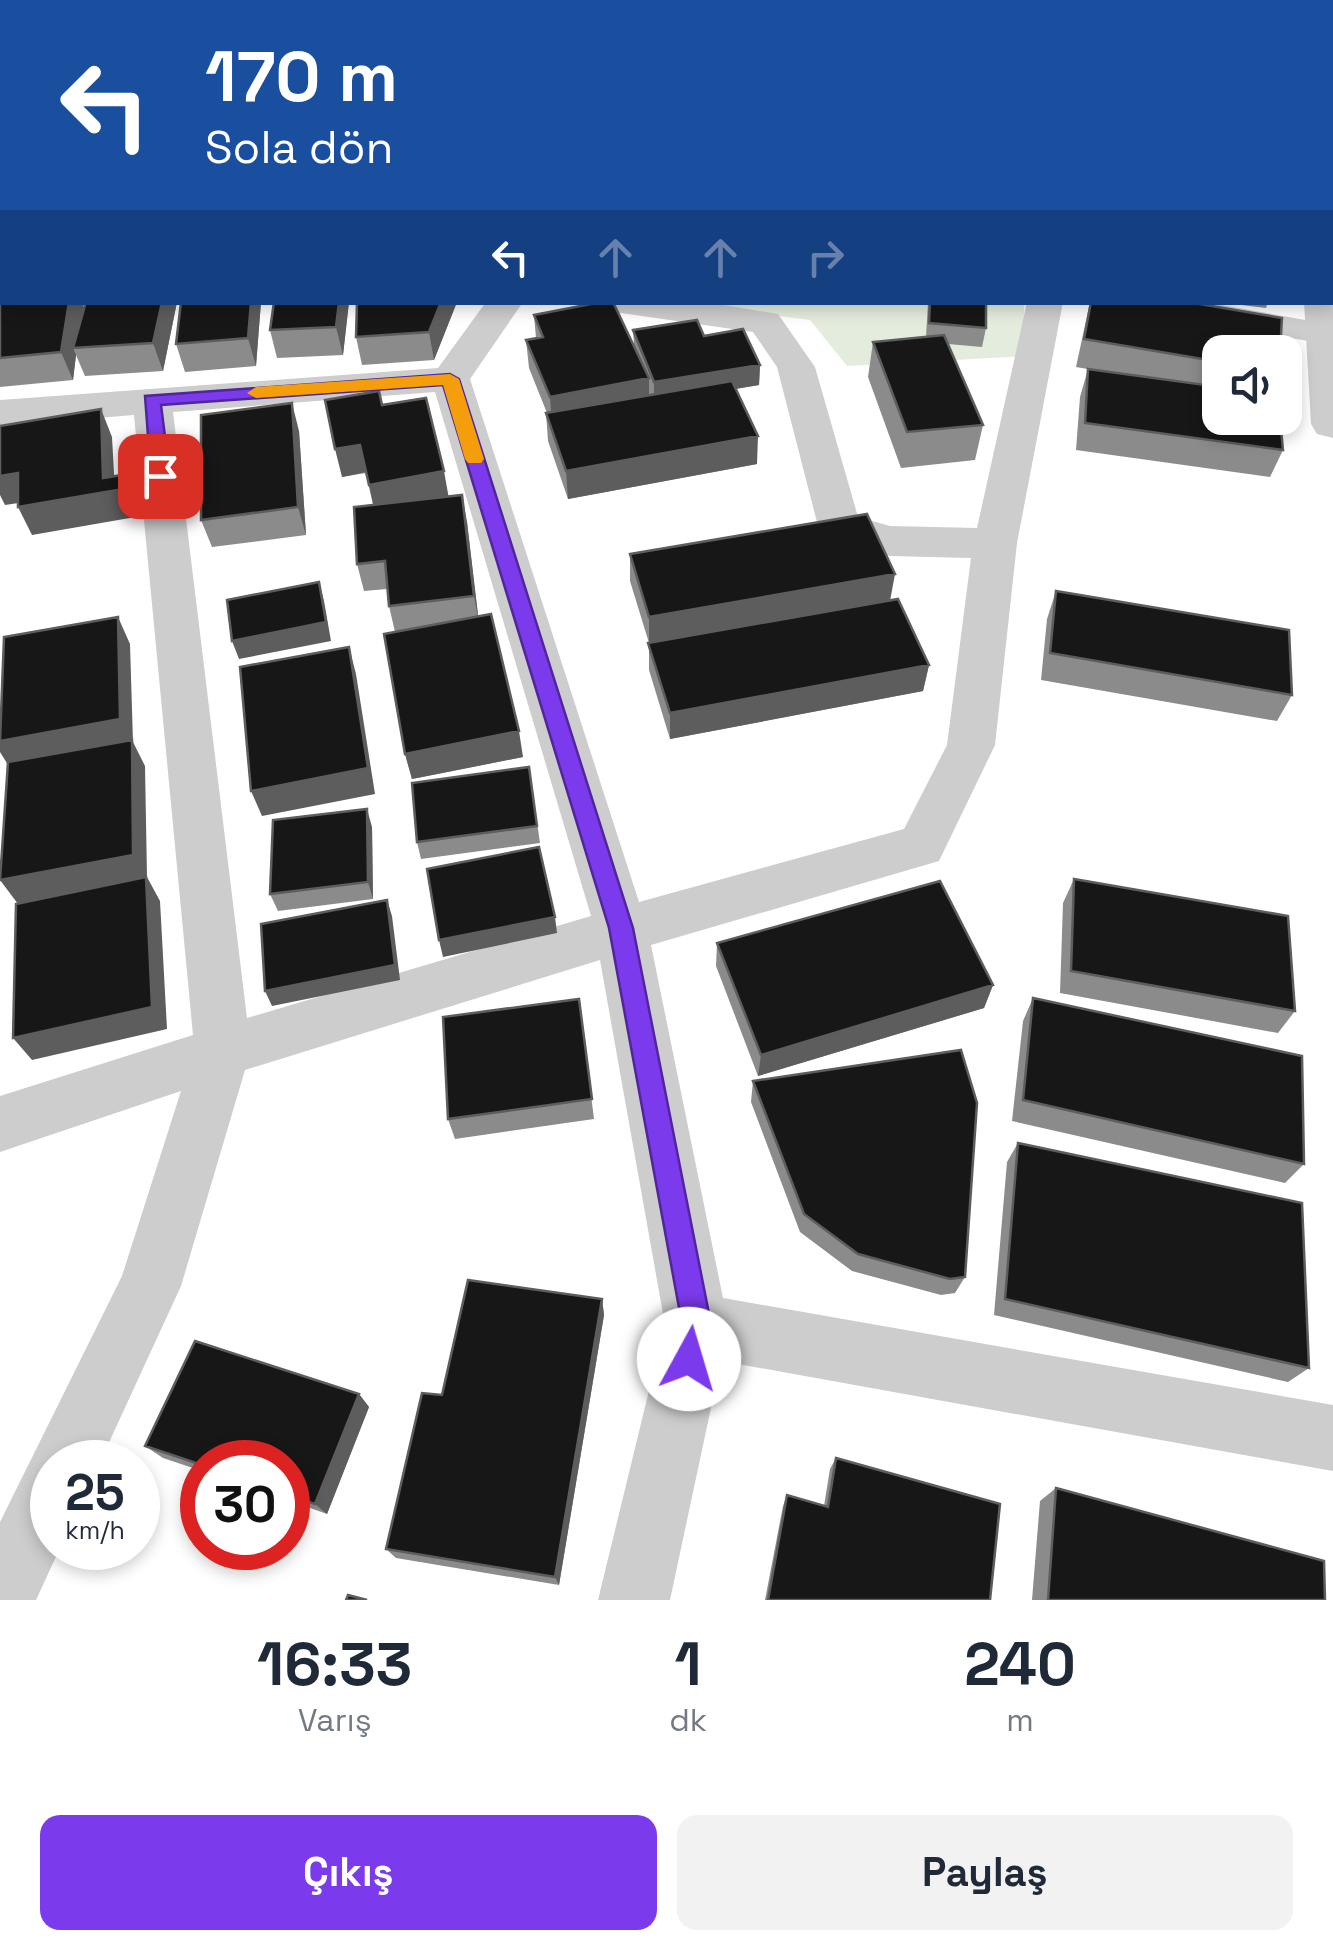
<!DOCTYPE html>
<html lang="tr">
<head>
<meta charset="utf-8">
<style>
  body { margin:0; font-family:"Space Grotesk",sans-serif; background:#f2f2f3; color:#1f2937; height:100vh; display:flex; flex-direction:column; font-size:38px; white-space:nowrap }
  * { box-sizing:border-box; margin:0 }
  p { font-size:32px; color:#747a83 }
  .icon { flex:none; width:55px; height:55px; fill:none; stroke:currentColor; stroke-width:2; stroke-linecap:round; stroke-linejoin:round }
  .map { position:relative; height:1600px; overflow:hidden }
  .sheet { display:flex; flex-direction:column; background:#fff; flex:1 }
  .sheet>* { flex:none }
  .top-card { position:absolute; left:0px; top:0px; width:1335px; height:305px; box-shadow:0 5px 15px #0003; background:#1a4fa0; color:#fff; overflow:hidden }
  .buttons { position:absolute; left:1202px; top:335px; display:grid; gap:20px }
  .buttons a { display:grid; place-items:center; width:100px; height:100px; border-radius:20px; background:#fff; box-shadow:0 5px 15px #0003; font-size:50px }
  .speed { position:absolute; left:30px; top:1440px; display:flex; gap:20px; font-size:50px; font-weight:700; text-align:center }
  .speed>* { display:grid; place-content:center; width:130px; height:130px; border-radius:50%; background:#fff; box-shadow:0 5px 15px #0003; line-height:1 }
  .speed small { font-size:25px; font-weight:400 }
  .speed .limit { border:15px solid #d22; background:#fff; color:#111 }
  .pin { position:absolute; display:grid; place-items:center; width:85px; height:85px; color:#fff; margin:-42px; border-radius:20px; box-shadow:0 5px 15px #0006 }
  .me { position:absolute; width:110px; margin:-55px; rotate:6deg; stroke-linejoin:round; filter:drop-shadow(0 0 8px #0008) }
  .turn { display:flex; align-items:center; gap:35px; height:210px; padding:0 40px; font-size:45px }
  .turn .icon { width:130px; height:130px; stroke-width:2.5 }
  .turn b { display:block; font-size:70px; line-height:85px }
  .lanes { display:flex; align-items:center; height:95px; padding:0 40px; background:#0003; justify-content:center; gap:50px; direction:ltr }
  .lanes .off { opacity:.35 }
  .eta { display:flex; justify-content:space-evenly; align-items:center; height:170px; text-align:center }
  .eta b { font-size:60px; font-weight:700; line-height:70px }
  .cta { display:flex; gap:20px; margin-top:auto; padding:20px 40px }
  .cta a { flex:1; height:115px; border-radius:20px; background:#7c3aed; color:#fff; font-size:40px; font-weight:700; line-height:115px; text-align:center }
  .cta a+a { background:#f2f2f3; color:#1f2937 }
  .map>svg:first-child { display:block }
  .green { fill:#e4eddd }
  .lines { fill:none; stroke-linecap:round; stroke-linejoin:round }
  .minor { fill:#cdcdcd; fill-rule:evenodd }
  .tertiary { fill:#cdcdcd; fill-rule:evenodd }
  .secondary { stroke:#bababa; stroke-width:55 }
  .wall { fill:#8b8b8b }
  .shaded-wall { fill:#5d5d5d }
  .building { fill:#171717; stroke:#5d5d5d; stroke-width:2.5 }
  .route { fill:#7c3aed; stroke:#51269a; stroke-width:2.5 }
  .slow { fill:#f59e0b }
</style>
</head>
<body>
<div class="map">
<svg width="1333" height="1600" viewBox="0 0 1333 1600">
  <rect width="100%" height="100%" fill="#fff"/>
  <!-- green -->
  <path class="green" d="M485,0H1197L1198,2H472Z
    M673,303H1024L1025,356L847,366L810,320Z"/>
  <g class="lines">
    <!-- minor -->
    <path class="minor" d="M176,0H204V2H176Z
      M2,102V122L0,123V103Z
      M0,225H2V245H0Z
      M486,302H523L470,379L639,902L904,829L947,745L971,558L890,556L824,536L818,526L777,367L753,332L621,313L608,310L603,302H705L778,314L815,367L858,517L890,526L977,528L1027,302H1063L1017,543L995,745L939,861L651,945L723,1298L1333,1405V1471L721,1361L670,1600H598L665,1325L600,960L245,1070L181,1286L100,1462H52V1548H60L36,1600H0V1522L122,1276L181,1091L0,1152V1096L193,1035L134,415L0,426V400L438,368ZM435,392L591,916L247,1018L173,412Z
      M1119,302H1205L1328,324L1333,325V345L1137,313L1124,310Z"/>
    <!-- tertiary -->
    <path class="tertiary" d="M1247,0H1279L1280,2H1248Z
      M1332,99H1333V119H1332Z
      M1332,292H1333V438L1317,434L1311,424L1304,302H1332Z"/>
    <!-- secondary -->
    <path class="secondary" d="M229,2L243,0
      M367,2L381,0
      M0,68L2,67"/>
  </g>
  <!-- wall -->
  <path class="wall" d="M1304,0H1333V23L1332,2H1305Z
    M0,297L82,315L86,302H177L163,371L85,376L76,355L73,380L0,387Z
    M181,302H261L256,366L185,372L176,344Z
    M349,302L343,355L277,358L270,330Z
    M457,302L434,360L362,365L356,337Z
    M928,302L986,328L982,347L948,344L983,425L975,460L901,468L868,377L873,342L926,337Z
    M1090,302H1188L1220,352V418L1283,450L1270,477L1076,450L1080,397L1088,369L1105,372L1076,367Z
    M1217,302H1268L1266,308Z
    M534,315L634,345L633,330L704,336L760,365L759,385L736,389L757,464L568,499L548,441L546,413H547L529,368L526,340L536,338Z
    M382,405L467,522L478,616L523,757L412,779L405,754L395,632L389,606L387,589L364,591L357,564L373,505L366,473L342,477Z
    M299,431L306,535L212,547L201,520Z
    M630,554L890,600L929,665L923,691L670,739L649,670V643L630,581Z
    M1056,591L1292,695L1277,721L1041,680L1047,619Z
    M529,767L540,843L421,859L417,842Z
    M372,827L373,899L278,911L270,894Z
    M1074,879L1295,1011L1278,1033L1060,993L1063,903Z
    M717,943L993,985L984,1008L758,1076L716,966Z
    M1033,998L1304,1164L1285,1183L1012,1121L1023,1021Z
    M579,999L594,1119L455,1139L448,1119Z
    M753,1081L965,1277L955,1293L941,1295L852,1271L800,1232L751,1102Z
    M1018,1143L1309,1368L1288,1382L994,1315L1007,1162Z
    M602,1299L604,1315L559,1585L396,1558L386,1549L442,1395Z
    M359,1394L369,1407L327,1514L288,1500V1462H202V1471L163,1458L145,1446Z
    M836,1458L990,1600H765L783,1506L787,1495L824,1506L830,1469Z
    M1056,1488L1325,1600H1032L1040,1501Z"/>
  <!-- shaded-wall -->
  <path class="shaded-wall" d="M0,0H53V2H2L1,23Z
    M69,0H150V2H70Z
    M0,247L2,253V270L0,281Z
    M69,302H84L77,347L73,348L76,355L73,380L61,352Z
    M162,302H177L163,371L153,343Z
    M251,302H261L256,366L248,338Z
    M339,302H349L343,355L336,327Z
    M441,302H457L434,360L429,332Z
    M760,365L759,385L654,402V382Z
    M649,378V406L552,425L550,397Z
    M292,403L299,431L306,535L298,507Z
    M101,409L112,437L115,491L135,473L146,501L147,515L32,535L18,507L103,478Z
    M758,436L757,464L568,499L566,471Z
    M360,445L366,472L342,477L335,449Z
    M444,471L449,499L375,512L369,485Z
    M18,473L32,501L5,505L0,495V476Z
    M462,495L467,522L479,623L474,596Z
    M895,574L890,601L649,644V617Z
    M319,582L324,601L331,641L239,659L232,641Z
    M118,617L130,644L133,742L145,766L147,877L160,901L167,1029L32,1060L13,1038L18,904L0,880L10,768L0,752V741Z
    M349,647L356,674L375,794L262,816L251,791Z
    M929,665L923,691L670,739V713Z
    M519,731L523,757L412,779L405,754Z
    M367,809L372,827L373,899L368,882Z
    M387,900L392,916L400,980L272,1006L265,991Z
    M555,917L557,933L443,957L439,940Z
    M993,985L984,1008L758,1076L761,1055Z
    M602,1299L604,1315L559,1585L555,1577Z
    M359,1394L369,1407L327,1514L315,1504Z"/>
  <!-- building -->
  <path class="building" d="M1319,0H1333V4L1332,2H1320Z
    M2,285V302H69L61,352L0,358V297Z
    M86,302H162L153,343L73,348Z
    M181,302H251L248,338L176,344Z
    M274,302H339L336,327L270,330Z
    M357,302H441L429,332L356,337Z
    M601,302H613L649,378L550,397L526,340L543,337L534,315Z
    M930,302H986V328L929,323Z
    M1091,302H1188L1282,318L1280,352H1220V362L1084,339Z
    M697,320L704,336L743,329L760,365L654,382L633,330Z
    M944,335L983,425L907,432L873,342Z
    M1088,369L1220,387V418H1280L1283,450L1085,423Z
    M732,381L758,436L566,471L546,413Z
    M379,391L382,405L426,398L444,471L369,485L360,445L335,449L325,400Z
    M292,403L298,507L201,520V415Z
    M101,409L103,478L135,473V487L18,507V473L0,476V426Z
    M462,495L474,596L389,606L385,561L357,564L354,507Z
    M867,514L895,574L649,617L630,554Z
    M319,582L326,622L232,641L227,600Z
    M1056,591L1289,630L1292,695L1050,653Z
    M898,599L929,665L670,713L648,643Z
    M491,614L519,731L405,754L384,634Z
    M118,617L120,719L0,741L4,637Z
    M349,647L368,768L251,791L240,667Z
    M132,740L133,855L0,880L8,762Z
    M529,767L537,826L417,842L412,783Z
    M367,809L368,882L270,894L273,820Z
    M539,847L555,917L439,940L427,869Z
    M146,877L152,1007L13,1038L16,904Z
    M1074,879L1288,916L1295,1011L1071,971Z
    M940,881L993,985L761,1055L717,943Z
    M387,900L395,965L265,991L261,924Z
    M1033,998L1302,1056L1304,1164L1023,1100Z
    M579,999L592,1099L448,1119L443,1017Z
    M961,1050L977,1103L965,1277L950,1279L858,1254L804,1214L753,1081Z
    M1018,1143L1302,1203L1309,1368L1005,1299Z
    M468,1280L602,1299L555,1577L386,1549L422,1393L442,1395Z
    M195,1341L359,1394L315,1504L288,1495V1462H202V1465L145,1446Z
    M836,1458L1000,1504L990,1600H768L787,1495L828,1507Z
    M1056,1488L1324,1561L1325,1600H1048Z
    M348,1595L367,1600H346Z"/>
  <!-- route -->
  <path class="route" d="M450,374L459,379L633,928L711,1324L699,1369L689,1374L678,1369L674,1359L682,1324L609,928L443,385L161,405L170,476L160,482L151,476L145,396Z"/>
  <!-- slow -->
  <path class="slow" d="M450,374L459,379L484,459L481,463H468L465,459L443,385L256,398L247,393L256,387Z"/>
</svg>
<div class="buttons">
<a><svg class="icon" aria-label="sound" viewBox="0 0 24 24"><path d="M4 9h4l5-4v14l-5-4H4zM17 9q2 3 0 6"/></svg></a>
</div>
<div class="speed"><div>25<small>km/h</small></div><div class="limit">30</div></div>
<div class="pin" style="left:160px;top:476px;background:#d93025"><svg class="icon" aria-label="arrive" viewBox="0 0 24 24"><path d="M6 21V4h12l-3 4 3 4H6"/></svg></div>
<svg class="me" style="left:689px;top:1359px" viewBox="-20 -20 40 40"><circle r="19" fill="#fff"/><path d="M0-13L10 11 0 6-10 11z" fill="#7c3aed"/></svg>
<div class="top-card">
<div class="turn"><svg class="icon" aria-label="left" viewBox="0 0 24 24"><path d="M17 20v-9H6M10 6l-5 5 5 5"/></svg><div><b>170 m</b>Sola dön</div></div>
<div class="lanes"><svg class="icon" aria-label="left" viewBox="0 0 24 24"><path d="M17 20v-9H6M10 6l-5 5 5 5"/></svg><svg class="icon off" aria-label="ahead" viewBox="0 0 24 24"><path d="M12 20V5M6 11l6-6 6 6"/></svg><svg class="icon off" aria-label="ahead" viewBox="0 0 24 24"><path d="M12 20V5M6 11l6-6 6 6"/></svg><svg class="icon off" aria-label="right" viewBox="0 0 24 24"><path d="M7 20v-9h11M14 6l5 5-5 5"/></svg></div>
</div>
</div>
<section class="sheet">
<div class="eta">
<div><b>16:33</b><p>Varış</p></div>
<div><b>1</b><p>dk</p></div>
<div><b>240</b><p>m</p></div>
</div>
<div class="cta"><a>Çıkış</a><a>Paylaş</a></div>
</section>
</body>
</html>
